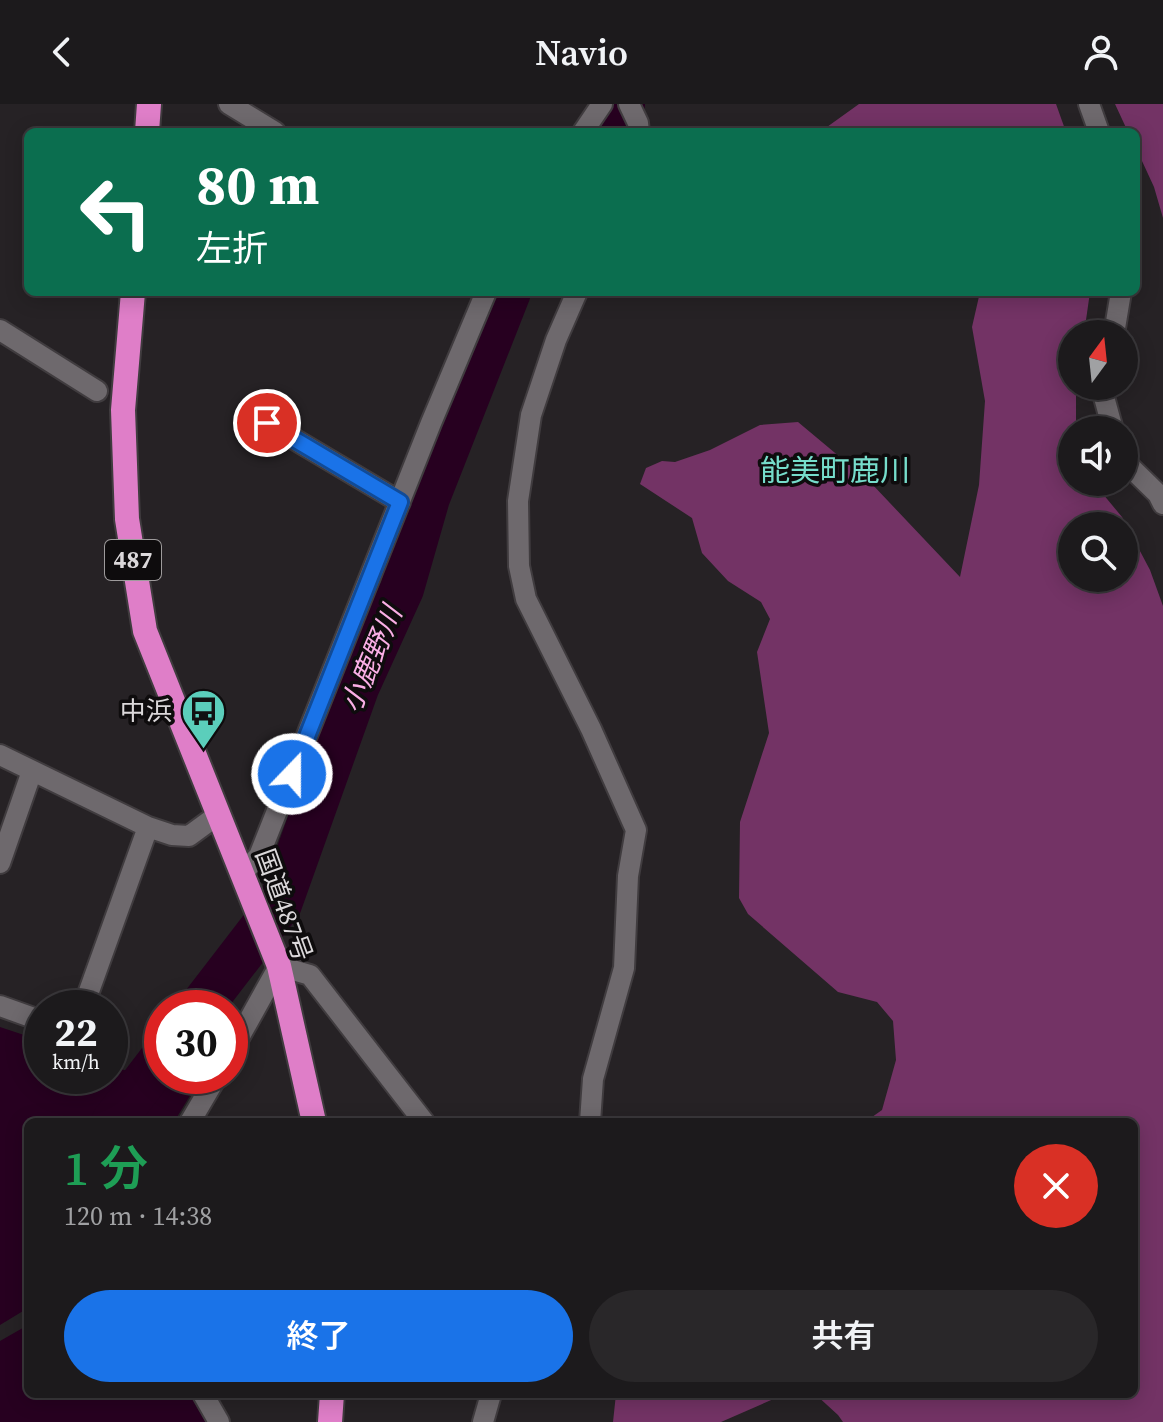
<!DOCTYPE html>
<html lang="ja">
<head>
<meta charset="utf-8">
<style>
  body { margin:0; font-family:"Source Serif 4","Noto Sans JP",serif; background:#292729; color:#f1f3f6; height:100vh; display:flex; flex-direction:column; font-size:30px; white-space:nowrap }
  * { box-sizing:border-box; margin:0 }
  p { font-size:26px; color:#a0a1a3 }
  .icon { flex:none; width:44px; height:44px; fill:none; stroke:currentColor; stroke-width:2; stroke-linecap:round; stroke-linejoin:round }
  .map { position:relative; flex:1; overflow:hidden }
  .drawer { position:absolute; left:24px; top:1014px; width:1114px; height:280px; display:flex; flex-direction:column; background:#1c1a1c; border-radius:12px; box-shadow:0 4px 20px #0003,0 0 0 2px #3a383b }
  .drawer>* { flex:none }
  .guide { position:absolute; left:24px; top:24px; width:1116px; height:168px; border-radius:12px; box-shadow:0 4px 20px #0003,0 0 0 2px #3a383b; background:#0b6e4f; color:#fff; overflow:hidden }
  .needle { width:52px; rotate:15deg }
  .tools { position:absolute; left:1058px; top:216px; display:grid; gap:16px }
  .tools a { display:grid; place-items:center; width:80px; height:80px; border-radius:50%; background:#1c1a1c; box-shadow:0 4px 20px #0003,0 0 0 2px #3a383b; font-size:40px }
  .speed { position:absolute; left:24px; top:886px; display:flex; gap:16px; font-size:40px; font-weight:700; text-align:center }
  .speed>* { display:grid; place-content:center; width:104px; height:104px; border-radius:50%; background:#1c1a1c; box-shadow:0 4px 20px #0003,0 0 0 2px #3a383b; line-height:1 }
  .speed small { font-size:20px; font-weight:400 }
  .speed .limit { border:12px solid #d22; background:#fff; color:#111 }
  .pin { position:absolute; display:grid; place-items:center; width:68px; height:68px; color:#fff; margin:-34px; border:4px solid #fff; border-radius:50%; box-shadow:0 2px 8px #0007 }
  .me { position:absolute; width:88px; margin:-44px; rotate:22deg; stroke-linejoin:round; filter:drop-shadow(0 0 6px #0008) }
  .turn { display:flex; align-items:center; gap:28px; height:168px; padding:0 40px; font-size:36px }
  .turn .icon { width:104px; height:104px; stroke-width:2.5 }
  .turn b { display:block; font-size:56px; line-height:68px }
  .round { display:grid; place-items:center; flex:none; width:84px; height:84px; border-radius:42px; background:#292729 }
  .headline { display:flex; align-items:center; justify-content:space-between; height:136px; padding:0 40px }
  h1 { font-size:48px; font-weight:600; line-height:60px; color:#1e9e55 }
  .primary-button { display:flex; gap:16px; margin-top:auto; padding:16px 40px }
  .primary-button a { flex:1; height:92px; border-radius:48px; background:#1a73e8; color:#fff; font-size:32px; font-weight:600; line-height:92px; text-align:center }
  .primary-button a+a { background:#292729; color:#f1f3f6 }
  header { display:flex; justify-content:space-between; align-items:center; height:104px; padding:0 40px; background:#1c1a1c; font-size:36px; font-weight:600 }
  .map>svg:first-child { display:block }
  .forest { fill:#733365; fill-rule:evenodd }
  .water { fill:#270020 }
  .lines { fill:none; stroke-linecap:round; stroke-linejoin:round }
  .river { stroke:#270020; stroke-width:44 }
  .minor-casing { stroke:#403c3f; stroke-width:24 }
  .highway-casing { stroke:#403c3f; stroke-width:28 }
  .minor { stroke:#6e696d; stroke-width:20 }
  .highway { stroke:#df7ec8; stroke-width:24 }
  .route-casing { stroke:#114b97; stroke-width:20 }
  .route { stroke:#1a73e8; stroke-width:14 }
  .labels { text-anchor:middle; stroke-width:7; stroke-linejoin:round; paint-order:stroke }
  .shield { fill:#0e0c0d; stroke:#9e9b9c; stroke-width:2 }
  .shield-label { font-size:24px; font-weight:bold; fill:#dbd8da }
  .poi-label { font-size:26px; fill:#dbd8da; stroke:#0e0c0d; text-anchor:end }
  .street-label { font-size:26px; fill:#dbd8da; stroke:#0e0c0d }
  .water-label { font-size:28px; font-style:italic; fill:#f9aee5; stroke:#0e0c0d }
  .quarter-label { font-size:30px; fill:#76ddcb; stroke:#0e0c0d }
</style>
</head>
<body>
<header><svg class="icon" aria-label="back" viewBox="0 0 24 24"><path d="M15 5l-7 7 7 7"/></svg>Navio<svg class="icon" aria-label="person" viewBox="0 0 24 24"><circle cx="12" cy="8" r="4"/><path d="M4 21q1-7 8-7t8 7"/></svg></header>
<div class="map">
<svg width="1163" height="1318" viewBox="0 0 1163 1318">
  <rect width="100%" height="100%" fill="#262225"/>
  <!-- forest -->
  <path class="forest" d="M859,0H1056L1066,28H820Z
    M1115,0H1163V114L1154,83L1136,44V28H1128Z
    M980,188H1090L1084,230H1072V282H1076V326H1072V378H1093L1122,413L1150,466L1163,502V1318H843L838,1311L815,1290H1134V1018H865L882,1006L896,956L893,917L877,898L838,888L748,810L739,794L740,718L769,629L757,548L770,515L761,498L728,477L702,449L692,414L640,380L646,364L662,357L675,358L710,346L760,321L798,318L871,379L960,473L979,381L985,297L972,223ZM1124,422V474H1072V422Z
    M616,1290H785L721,1318H613Z"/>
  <!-- water -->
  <path class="water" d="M0,923L42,937V972H110V961L191,990L174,1018H28V1145L24,1148L28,1157V1204L0,1221Z
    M28,1221V1290H190L207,1318H0V1237Z"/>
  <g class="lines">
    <!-- river -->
    <path class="river" d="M600,28L611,10L623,0
      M200,904L280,800L357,584L402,485L428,394L509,188
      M113,1018L162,954"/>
    <defs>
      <path id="minor" d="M229,0L275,28
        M629,0L638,19L639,28
        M1089,0L1099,28
        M583,28L602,0
        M577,188L556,236L531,311L518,397L519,462L526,495L591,625L636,726L628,772L624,864L593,975L590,1018
        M0,226L97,287
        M1114,230L1121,188
        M1106,282L1104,293L1113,326
        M267,319L400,398
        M1124,357L1158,390L1163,400
        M0,651L148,723L172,731L189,732L219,710
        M0,759L32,667
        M243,768L259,752L431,319L486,188
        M0,902L42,917
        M83,904L148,723
        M230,950L279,862L310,871L424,1018
        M190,1018L217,972
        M203,1290L219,1318
        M483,1318L491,1290"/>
      <path id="highway" d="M147,28L149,0
        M133,188L123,306L127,415L145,527L279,862L314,1018
        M330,1318L332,1290"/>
    </defs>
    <!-- minor casing -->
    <use href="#minor" class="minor-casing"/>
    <!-- highway casing -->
    <use href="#highway" class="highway-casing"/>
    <!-- minor -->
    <use href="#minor" class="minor"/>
    <!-- highway -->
    <use href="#highway" class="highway"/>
  </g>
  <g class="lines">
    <defs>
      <path id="route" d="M267,319L400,398L292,670"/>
    </defs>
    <!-- route casing -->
    <use href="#route" class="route-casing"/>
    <!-- route -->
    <use href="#route" class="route"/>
  </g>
  <!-- icons -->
  <defs>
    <symbol id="bus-pin" viewBox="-11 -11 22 30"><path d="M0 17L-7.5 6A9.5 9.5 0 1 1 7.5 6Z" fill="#5bcebb" stroke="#0e0c0d"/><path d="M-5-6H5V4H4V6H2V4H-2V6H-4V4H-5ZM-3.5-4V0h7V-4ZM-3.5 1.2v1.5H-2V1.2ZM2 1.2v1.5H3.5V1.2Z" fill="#111"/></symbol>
  </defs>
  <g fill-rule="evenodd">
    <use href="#bus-pin" x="178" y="582" width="51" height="69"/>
  </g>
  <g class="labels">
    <!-- shield labels -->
    <rect class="shield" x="105" y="436" width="56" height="40" rx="6"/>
    <g class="shield-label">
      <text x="133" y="464">487</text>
    </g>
    <!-- poi labels -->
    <g class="poi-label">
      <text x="172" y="616">中浜</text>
    </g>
    <!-- street labels -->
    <g class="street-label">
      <text transform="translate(284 801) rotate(70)" y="9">国道487号</text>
    </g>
    <!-- water labels -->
    <g class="water-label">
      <text transform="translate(371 555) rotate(-67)" y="10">小鹿野川</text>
    </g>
    <!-- quarter labels -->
    <g class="quarter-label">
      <text x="835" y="377">能美町鹿川</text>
    </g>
  </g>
</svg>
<div class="tools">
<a><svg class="needle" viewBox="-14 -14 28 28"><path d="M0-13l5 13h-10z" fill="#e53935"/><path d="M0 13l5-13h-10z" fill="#a0a1a3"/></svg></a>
<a><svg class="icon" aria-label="sound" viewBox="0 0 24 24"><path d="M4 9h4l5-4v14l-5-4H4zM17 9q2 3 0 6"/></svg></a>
<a><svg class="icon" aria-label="search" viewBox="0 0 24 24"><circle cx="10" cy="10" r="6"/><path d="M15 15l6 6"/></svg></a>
</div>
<div class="speed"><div>22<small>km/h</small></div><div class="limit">30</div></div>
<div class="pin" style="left:267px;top:319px;background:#d93025"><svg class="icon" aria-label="arrive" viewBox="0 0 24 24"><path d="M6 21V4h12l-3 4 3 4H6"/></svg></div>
<svg class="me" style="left:292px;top:670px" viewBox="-20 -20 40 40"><circle r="17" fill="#1a73e8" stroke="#fff" stroke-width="3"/><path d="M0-11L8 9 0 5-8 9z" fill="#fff"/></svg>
<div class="guide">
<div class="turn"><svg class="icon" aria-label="left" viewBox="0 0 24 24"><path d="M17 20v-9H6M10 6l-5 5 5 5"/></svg><div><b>80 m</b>左折</div></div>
</div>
<section class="drawer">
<div class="headline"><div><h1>1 分</h1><p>120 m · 14:38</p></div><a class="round" style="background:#d93025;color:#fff"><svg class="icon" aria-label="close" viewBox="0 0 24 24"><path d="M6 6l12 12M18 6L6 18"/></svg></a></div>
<div class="primary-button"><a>終了</a><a>共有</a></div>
</section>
</div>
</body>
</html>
